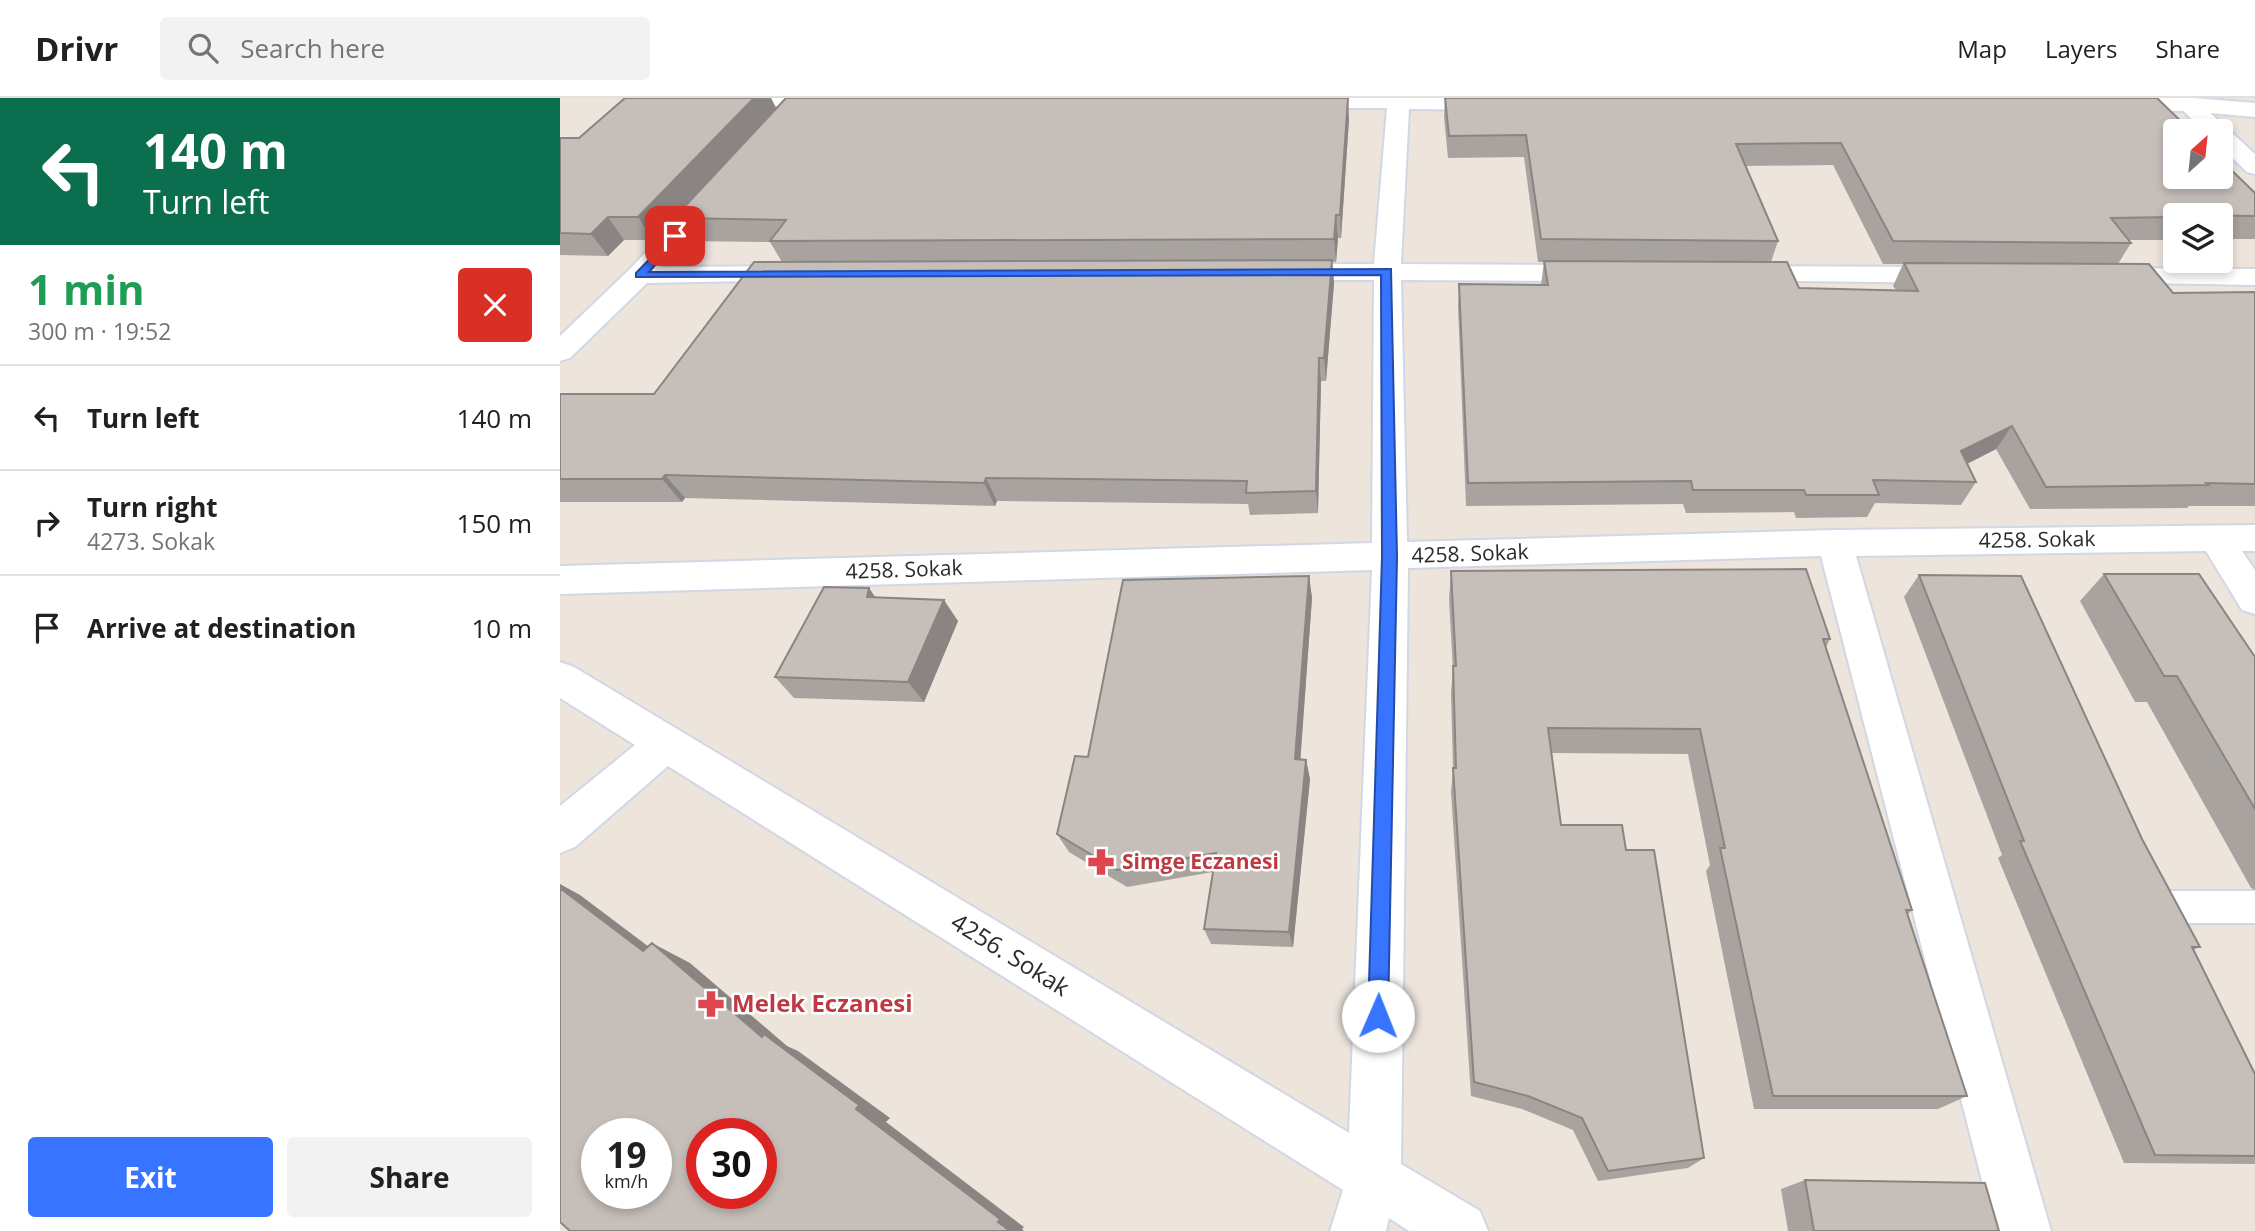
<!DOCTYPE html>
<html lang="en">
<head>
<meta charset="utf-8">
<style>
  body { margin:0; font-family:"Open Sans",sans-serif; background:#f2f2f2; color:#202124; height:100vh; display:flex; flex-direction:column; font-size:26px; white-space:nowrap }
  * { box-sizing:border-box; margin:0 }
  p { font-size:23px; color:#757577 }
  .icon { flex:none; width:38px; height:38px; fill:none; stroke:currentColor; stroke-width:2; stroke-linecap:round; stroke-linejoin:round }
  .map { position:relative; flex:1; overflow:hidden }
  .drawer { display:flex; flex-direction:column; background:#fff; width:560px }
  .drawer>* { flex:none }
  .banner { background:#0b6e4f; color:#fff; overflow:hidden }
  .needle { width:46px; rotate:27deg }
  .tools { position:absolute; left:1603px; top:21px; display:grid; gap:14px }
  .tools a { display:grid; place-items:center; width:70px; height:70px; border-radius:7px; background:#fff; box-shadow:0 4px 10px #0003; font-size:35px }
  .speed { position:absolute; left:21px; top:1020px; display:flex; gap:14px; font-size:35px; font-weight:700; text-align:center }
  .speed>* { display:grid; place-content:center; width:91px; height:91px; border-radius:50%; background:#fff; box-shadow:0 4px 10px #0003; line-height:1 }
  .speed small { font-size:18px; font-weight:400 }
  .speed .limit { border:10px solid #d22; background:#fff; color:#111 }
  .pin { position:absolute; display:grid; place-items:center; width:60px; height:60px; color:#fff; margin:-30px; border-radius:14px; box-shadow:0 4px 10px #0006 }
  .me { position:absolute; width:77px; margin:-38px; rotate:1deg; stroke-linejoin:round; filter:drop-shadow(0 0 5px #0008) }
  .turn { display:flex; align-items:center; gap:24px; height:147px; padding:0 28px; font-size:32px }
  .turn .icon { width:91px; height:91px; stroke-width:2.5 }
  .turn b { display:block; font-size:49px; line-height:60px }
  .round { display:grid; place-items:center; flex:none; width:74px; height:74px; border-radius:7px; background:#f2f2f2 }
  .summary { display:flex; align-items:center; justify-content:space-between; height:119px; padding:0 28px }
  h1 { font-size:42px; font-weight:700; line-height:52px; color:#1e9e55 }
  .cta { display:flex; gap:14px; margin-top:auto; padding:14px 28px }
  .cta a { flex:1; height:80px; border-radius:7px; background:#3774ff; color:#fff; font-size:28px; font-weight:700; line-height:80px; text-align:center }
  .cta a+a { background:#f2f2f2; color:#202124 }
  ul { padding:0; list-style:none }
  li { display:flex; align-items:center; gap:21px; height:105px; padding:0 28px; border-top:2px solid #e0e0e0 }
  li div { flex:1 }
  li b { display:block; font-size:26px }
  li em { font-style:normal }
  header { display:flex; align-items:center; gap:42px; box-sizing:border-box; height:98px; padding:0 35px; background:#fff; border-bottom:2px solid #e0e0e0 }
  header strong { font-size:33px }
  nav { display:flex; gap:38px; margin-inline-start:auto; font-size:24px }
  .search { width:490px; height:63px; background:#f2f2f2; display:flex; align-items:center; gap:18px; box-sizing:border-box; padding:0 24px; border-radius:7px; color:#757577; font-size:26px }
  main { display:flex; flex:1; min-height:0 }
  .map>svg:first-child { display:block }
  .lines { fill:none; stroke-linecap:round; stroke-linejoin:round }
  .service-casing { stroke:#d1d7e4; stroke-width:4 }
  .minor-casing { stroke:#d1d7e4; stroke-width:4 }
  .tertiary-casing { stroke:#d1d7e4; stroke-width:4 }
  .service { fill:#fff; fill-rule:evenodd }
  .minor { fill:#fff; fill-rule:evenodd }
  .tertiary { fill:#fff; fill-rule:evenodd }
  .wall { fill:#a9a39f; fill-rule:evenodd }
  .shaded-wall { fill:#8a8582 }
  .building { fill:#c5beb9; stroke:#8a8582; stroke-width:2; fill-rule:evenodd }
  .route { fill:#3774ff; stroke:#244ba6; stroke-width:2 }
  .labels { text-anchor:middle; stroke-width:5; stroke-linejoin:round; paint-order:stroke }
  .street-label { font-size:21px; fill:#2b2b2b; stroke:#fff }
  .health-label { font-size:21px; font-weight:bold; fill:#be3a42; stroke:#fff; text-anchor:start }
  .near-street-label { font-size:24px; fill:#2b2b2b; stroke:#fff }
  .near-health-label { font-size:24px; font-weight:bold; fill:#be3a42; stroke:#fff; text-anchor:start }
</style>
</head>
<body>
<header>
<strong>Drivr</strong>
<div class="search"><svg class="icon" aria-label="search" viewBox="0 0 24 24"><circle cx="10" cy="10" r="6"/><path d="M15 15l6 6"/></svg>Search here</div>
<nav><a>Map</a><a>Layers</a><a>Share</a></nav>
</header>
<main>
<section class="drawer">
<div class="banner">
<div class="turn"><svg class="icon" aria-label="left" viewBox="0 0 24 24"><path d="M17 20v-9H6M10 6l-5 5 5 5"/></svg><div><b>140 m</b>Turn left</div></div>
</div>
<div class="summary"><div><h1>1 min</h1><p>300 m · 19:52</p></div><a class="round" style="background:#d93025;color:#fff"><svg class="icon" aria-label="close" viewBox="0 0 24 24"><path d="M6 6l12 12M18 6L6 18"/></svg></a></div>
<ul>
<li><svg class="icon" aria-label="left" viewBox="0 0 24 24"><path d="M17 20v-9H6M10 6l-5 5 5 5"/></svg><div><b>Turn left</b></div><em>140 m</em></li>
<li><svg class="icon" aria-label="right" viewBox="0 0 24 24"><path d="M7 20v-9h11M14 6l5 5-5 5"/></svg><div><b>Turn right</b><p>4273. Sokak</p></div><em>150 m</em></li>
<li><svg class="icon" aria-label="arrive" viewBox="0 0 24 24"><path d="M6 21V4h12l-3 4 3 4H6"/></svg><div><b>Arrive at destination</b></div><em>10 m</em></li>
</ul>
<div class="cta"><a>Exit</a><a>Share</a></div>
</section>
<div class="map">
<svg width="1695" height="1133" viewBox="0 0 1695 1133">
  <rect width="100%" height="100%" fill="#ede4dc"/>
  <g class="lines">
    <defs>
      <path id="service" d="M1608,793H1695V825H1608L1596,820L1591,809L1596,798Z"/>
      <path id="minor" d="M118,0H287L289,2L278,9L129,6Z
        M728,0H944L947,5L936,12L849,11L841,166L1034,167L1043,169L1047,175L1043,181L1034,183L841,182L847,444L1275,432L1695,427V453H1682L1695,472V516L1682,512L1646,453L1296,458L1491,1133H1435L1261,458L848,470L841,1066L920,1113L928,1133H849L829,1120L826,1133H770L783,1092L108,668L15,749L0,755V708L75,647L0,600V564L14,569L789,1035L812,472L0,496V468L812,445L814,182H719L710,180L706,174L710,168L719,166H814L827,10H737L729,8L726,3Z
        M1550,0H1634L1695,5V19L1628,13H1552L1541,6Z
        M156,86L165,88L168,93L102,169L236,168L245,170L249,176L245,182L87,185L10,260L0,263V238L70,171L147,88Z
        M1181,168L1391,169L1401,171L1404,177L1401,183L1391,185L1172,182L1168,176L1172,170Z
        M1545,170L1695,171V187L1535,184L1532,178L1535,172Z"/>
      <path id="tertiary" d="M1610,0H1634L1695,56V76L1687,74L1661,49V33H1644Z"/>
    </defs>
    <!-- service casing -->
    <use href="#service" class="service-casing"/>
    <!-- minor casing -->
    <use href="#minor" class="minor-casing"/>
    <!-- tertiary casing -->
    <use href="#tertiary" class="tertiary-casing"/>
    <!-- service -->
    <use href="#service" class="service"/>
    <!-- minor -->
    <use href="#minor" class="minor"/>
    <!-- tertiary -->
    <use href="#tertiary" class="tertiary"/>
  </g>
  <!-- wall -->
  <path class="wall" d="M65,0H211L216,10L93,142H64L48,158L0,157V40H19Z
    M885,0H1597L1695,95V141H1661V117H1615V142H1569L1571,145L1558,166L1613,195L1695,194V408H1629L1627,410L1470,411L1436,351L1407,366L1416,384L1401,407L1315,405L1307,419L1236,420L1234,414L1126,415L1123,406L906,408L898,209L899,186L981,187L984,164H978L964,59L888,60L884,19ZM1273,67L1323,166H1343L1333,188L1336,192L1239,190L1211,164L1218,143L1185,68Z
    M789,21L781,140H778L776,164H772L774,185L766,283H761L758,415L690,417L688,406L437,403L435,408L125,400L122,404H0V296H94L222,164L210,144L129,143L114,120Z
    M891,473L1270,541L1266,549L1352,812L1348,816L1407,998L1378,1011H1194L1146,773L1150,767L1128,656L991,655L1001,727L1066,752L1144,1060L1128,1070L1038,1083L1013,1032L962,1011L911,998L891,694L893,670L891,595L893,572L889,501Z
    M1544,476L1695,559V792L1691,790L1587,604H1575L1520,503Z
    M1359,477L1582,741L1640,849L1633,852L1695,976V1066L1564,1065L1438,760L1442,757L1344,499Z
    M749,478L752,500L740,662H746L750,681L733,849L651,846L644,831L653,774L567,789L509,754L497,736L528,659Z
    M309,490L315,500L398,523L364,604L234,600L215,579Z
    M1245,1082L1439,1133H1228L1221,1091Z"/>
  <!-- shaded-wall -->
  <path class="shaded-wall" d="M194,0H211L216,10L93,142L78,119Z
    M788,0L789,21L781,140L780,117Z
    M776,117L778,140L776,164L774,141Z
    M48,119L64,142L48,158L31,136Z
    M772,162L774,185L766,283L764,260Z
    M759,260L761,283L758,415L756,393Z
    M1452,328L1436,351L1387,376L1401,353Z
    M105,377L125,400L122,404L102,381Z
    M426,380L437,403L435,408L424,385Z
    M749,478L752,500L739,681L735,661Z
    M309,490L324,512L307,499Z
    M384,502L398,523L364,604L348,584Z
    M746,662L750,681L733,849L729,834Z
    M0,786L20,797L121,873L83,853L0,790Z
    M92,845L130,865L227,948L238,953L330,1020L326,1024L464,1129L462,1131L464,1133H450L202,939Z"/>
  <!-- building -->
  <path class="building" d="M65,0H194L78,119H48L31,136L0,135V40H19Z
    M226,0H788L780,117H776L774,141L210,143L226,122L114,120Z
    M885,0H1597L1631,33H1615V79H1661V62L1695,95V118L1615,117V119L1551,120L1571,145L1333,143L1281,45L1176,46L1218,143L981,141L966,37L889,38Z
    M772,162L764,260H759L756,393L686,395L687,383L426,380L424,385L105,377L102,381H0V296H94L194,164Z
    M984,163L1227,164L1239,190L1358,193L1344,165L1589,166L1613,195L1695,194V386L1646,385L1648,387L1486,389L1452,328L1401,353L1416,384L1313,382L1319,397H1246L1244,392H1133L1131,383L908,385L899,186L988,187Z
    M1246,471L1270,541H1263L1352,812H1346L1407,998H1213L1160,750H1165L1140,631L988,630L1001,727H1062L1066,752H1094L1144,1060L1048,1073L1022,1020L968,998L914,984L893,670H896L893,568H896L891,473Z
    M1544,476H1639L1695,559V711L1617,578H1604Z
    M1359,477L1461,478L1582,741L1640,849H1632L1695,976V1058L1595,1057L1460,743H1464Z
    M749,478L735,661L746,662L729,834L644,831L656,755L557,772L497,736L515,658L528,659L563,482Z
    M264,489L309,490L307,499L384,502L348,584L215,579Z
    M0,790L83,853L92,845L202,939L204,936L299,1007L296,1011L440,1121L438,1124L450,1133H10L0,1124ZM37,1036H96V1096H37ZM142,1036H201V1096H142Z
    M1245,1082L1425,1085L1439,1133H1254Z"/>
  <!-- route -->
  <path class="route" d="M115,135L121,138L89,174L831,171L837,459L828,918L825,925L818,928L811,925L808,918L822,459L821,177L76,179V175Z"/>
  <!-- icons -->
  <defs>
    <symbol id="pharmacy-bare" viewBox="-9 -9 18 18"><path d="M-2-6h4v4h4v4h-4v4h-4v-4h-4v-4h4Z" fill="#e0444e" stroke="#fff" stroke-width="2.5" paint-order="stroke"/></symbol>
  </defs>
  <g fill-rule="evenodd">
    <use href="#pharmacy-bare" x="522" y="745" width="38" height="38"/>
    <use href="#pharmacy-bare" x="132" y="887" width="38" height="38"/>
  </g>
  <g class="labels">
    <!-- street labels -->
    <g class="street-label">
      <text transform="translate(1477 442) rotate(-1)" y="7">4258. Sokak</text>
      <text transform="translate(910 456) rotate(-2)" y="7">4258. Sokak</text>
      <text transform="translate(344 472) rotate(-2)" y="7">4258. Sokak</text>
    </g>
    <!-- health labels -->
    <g class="health-label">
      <text x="562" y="771">Simge Eczanesi</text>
    </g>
    <!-- near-street labels -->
    <g class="near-street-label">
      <text transform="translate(450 857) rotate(32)" y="8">4256. Sokak</text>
    </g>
    <!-- near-health labels -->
    <g class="near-health-label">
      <text x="172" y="914">Melek Eczanesi</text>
    </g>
  </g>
</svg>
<div class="tools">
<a><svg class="needle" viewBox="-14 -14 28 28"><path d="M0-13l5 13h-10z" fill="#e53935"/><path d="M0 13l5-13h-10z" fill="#757577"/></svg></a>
<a><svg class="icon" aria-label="layers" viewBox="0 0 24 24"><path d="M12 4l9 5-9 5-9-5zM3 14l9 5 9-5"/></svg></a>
</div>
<div class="speed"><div>19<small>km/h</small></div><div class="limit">30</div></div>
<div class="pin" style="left:115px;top:138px;background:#d93025"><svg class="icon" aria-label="arrive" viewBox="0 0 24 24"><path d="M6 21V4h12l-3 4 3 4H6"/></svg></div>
<svg class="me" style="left:818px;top:918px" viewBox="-20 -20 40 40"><circle r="19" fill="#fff"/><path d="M0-13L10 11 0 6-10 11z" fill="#3774ff"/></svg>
</div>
</main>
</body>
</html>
